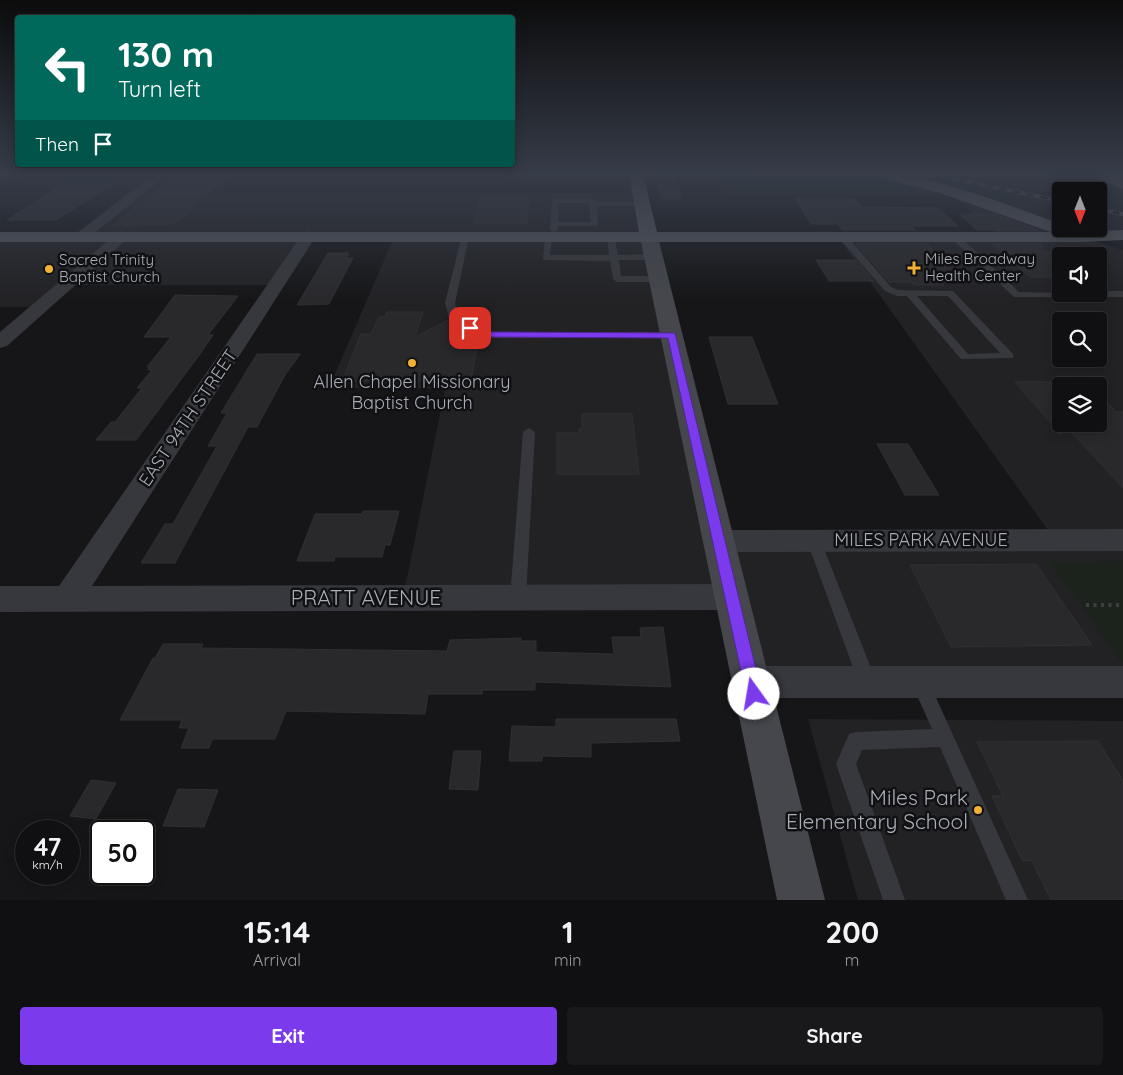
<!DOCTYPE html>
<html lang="en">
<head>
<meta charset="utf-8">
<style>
  body { margin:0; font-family:Quicksand,sans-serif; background:#19191b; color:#f1f3f6; height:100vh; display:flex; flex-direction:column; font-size:19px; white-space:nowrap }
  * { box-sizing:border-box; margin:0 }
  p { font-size:16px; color:#9c9d9f }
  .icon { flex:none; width:28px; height:28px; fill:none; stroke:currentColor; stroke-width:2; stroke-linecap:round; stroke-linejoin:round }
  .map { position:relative; height:900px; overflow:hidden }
  .details { display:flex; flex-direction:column; background:#101012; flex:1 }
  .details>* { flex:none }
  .top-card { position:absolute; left:15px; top:15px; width:500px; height:152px; border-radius:5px; box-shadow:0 2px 12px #0003,0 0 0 1px #303032; background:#00695c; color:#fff; overflow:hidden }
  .needle { width:32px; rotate:180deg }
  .fabs { position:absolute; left:1052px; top:182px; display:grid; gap:10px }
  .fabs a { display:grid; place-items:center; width:55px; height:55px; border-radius:5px; background:#101012; box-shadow:0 2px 12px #0003,0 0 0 1px #303032; font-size:25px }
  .speed { position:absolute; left:15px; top:820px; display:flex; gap:10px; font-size:25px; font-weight:700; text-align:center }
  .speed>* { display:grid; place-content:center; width:65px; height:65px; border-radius:50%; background:#101012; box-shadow:0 2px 12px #0003,0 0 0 1px #303032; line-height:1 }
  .speed small { font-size:12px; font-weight:400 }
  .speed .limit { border:2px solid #111; border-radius:8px; background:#fff; color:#111 }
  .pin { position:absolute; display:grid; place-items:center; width:42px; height:42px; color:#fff; margin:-21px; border-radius:10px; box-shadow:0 2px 8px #0006 }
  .me { position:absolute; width:55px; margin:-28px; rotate:347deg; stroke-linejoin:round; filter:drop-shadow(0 0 4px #0008) }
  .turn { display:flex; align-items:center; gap:18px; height:105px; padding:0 20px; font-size:22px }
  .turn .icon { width:65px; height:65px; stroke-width:2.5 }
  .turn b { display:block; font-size:35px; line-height:42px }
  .then { display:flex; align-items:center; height:48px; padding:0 20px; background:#0003; gap:10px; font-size:19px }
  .eta { display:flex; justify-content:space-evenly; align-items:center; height:85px; text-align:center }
  .eta b { font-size:30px; font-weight:700; line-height:35px }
  .button { display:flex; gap:10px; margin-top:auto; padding:10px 20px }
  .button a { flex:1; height:58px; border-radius:5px; background:#7c3aed; color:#fff; font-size:20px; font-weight:700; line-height:58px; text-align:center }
  .button a+a { background:#19191b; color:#f1f3f6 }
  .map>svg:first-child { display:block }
  .built { fill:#222225; fill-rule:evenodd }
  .green { fill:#1c231d }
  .building { fill:#29292c; stroke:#303034 }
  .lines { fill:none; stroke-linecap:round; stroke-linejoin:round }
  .path { stroke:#3d3f44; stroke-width:4; stroke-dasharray:3 4.5; stroke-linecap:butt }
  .service { fill:#37383d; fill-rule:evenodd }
  .minor { fill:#37383d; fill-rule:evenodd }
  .secondary { fill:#45474d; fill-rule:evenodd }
  .primary { fill:#53555c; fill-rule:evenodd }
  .rail-casing { stroke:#4a4c52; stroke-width:4 }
  .rail { stroke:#111113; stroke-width:2.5; stroke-dasharray:7; stroke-linecap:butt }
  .route { fill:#7c3aed; stroke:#51269a }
  .poi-dot { fill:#f2b134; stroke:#111113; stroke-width:2 }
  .labels { text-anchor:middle; stroke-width:5; stroke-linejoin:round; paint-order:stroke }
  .far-poi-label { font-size:15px; fill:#a8adb8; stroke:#111113; text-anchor:start }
  .poi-label { font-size:18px; fill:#a8adb8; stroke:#111113 }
  .street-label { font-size:18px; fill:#a8adb8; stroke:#111113 }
  .near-street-label { font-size:21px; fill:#a8adb8; stroke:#111113 }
  .near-poi-label { font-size:21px; fill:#a8adb8; stroke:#111113; text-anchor:end }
</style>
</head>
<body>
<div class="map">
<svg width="1123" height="900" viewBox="0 0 1123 900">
  <rect width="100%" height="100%" fill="#161618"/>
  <!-- built -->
  <path class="built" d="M956,174H1029L1072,191H1061V195Z
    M945,190L989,205L1046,198L1061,201V229H1099V209L1123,214V235L1085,238L1123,250V682H751L732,597L403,598L445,389L329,388L394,237H308L276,285H66L41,307H0V237L82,236L136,193H641L719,541L1055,540L838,237L1000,236ZM1061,256H1099V294H1061ZM1061,321H1099V359H1061ZM1061,386H1099V424H1061Z
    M808,719L1123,721V900H858Z"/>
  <!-- green -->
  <path class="green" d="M717,174H931L1046,198L989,205L952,195H727Z
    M1029,174H1123V214L1099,209V191H1072Z
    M1123,561V661H1120L1050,562Z"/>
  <!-- building -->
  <path class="building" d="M180,174H229L175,224L112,226L169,180H173Z
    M655,174H674L682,199H662Z
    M64,183H114L56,220H7Z
    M529,197L527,223H475L480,198Z
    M795,198L855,199L861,207L938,208L958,226H911L915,230H842L838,224H811Z
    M959,214H994L1037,230H977Z
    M856,244H928L964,282H941L944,285H914L912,282H889Z
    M992,244H1041L1043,252H1061V277H1030Z
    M328,253H349L346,258H353L329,304L297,305Z
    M816,260H856L874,281H829Z
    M175,295L238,296L208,335H213L200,354L136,440H96L111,422H115L142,388H137L152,370H148L150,367H147L171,337H144Z
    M387,312H423L415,337L449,320L455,323L465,313L482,323L481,326L471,323L463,327L465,332L479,336L471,380L342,381L361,334H371L379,317H385Z
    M709,337H752L778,404H728Z
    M257,354H300L285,375L257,427H248L175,563H141L165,524H173L217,446H208L227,413H221Z
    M1015,382H1061V435Z
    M1099,395L1116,412H1123V488L1064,424H1099Z
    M582,414H632L639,474H557V433H579V429H582Z
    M877,444H908L939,495H905Z
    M363,511H399L390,545H385L382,557H335L334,561H297L315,514H362Z
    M1036,564L1092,645L951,647L910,565Z
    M663,627L671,687L535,682V690H482V694H428L425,714L286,711L275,739H212L209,748H181L189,728H179L182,720H120L153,658H155L163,644H203L201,648L447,651L450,640L521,638V641H536V652L614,654L612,637H641L640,628Z
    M556,719H676L680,741L591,743V757L542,756V761H509L512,726L556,727Z
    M1098,741L1123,781V900H1051L1032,861L1022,860L992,796H1003L977,742Z
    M454,751H481L478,790L449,789Z
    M91,780L116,783L96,819L70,816Z
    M178,789L218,790L204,827L163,826Z"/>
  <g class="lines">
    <!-- path -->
    <path class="path" d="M1086,605H1123"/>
    <!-- service -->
    <path class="service" d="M552,199H593L597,202H643L647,204L643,206H597L598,226H558V230L554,232L550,230ZM559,203H589L591,222H558Z
      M462,235L469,237L455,303L459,318L454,321L449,318L445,303Z
      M545,235L552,237L550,255H609L607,237L614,235L618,255L654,254L658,257L654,260H619L621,276H659L663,279L659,282H617L613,279L610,261L543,260Z
      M840,235H846L891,287L898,290L953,291L1013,354V358L961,359L907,296H897L885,291L840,239ZM917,296H948L1000,353L968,354Z
      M952,235H958L1019,292L1099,294V291H1123V297H1014L952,239Z
      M470,325L493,332H672L677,335L672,338H492L466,330L465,328Z
      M529,428L535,432L526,598L524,603L518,605L512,603L510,598L523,432Z
      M814,535L819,537L821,541L876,681L873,687L867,689L861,687L858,681L807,541L809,537Z
      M921,676L927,678L1028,900H1006L940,747L862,750L856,764L905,900H883L836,764L849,734L856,732L932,729L912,684L915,678Z"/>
    <!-- minor -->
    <path class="minor" d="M154,174H168L87,239H77L74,236L77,233Z
      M122,231L127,233L130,236L127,239L7,346L0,348V332L117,233Z
      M308,231L316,236L92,586L732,584L742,588L747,597L742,606L732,610L0,612V586H59L303,233Z
      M1123,529V551L719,552L709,549L705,541L709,533L719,530Z
      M751,666H1123V698H751L739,693L734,682L739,671Z"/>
    <!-- secondary -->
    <path class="secondary" d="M649,232L655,233L658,237L825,900H777L640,237L643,233Z"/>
    <!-- primary -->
    <path class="primary" d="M629,174H643L657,232H1051L940,193L876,177L874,174C925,170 1011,207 1061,224V229H1071L1070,232L1123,230V240L1083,242H0V232H639Z
      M1094,174H1112L1123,178V189L1096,177Z"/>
    <defs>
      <path id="rail" d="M931,174L1061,201
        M1099,209L1123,214"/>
    </defs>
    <!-- rail casing -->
    <use href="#rail" class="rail-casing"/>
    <!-- rail -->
    <use href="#rail" class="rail"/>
  </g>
  <!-- sky -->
  <linearGradient id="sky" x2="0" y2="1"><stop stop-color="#0c0c0d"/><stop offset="0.58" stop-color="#363c48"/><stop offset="1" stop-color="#363c48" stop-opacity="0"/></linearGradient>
  <rect width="1123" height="300" fill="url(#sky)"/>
  <!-- route -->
  <path class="route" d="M466,326L492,332L675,333L762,694L760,699L754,702L748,699L746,694L668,338L492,337L466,330Z"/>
  <!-- markers -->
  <g class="poi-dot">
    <path d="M911.5 260.5h5v5h5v5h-5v5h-5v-5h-5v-5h5z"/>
    <circle cx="49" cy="269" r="5"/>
    <circle cx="412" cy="363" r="5"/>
    <circle cx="978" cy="810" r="5"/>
  </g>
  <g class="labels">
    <!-- far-poi labels -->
    <g class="far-poi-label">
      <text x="925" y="264">Miles Broadway<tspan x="925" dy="17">Health Center</tspan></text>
      <text x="59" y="265">Sacred Trinity<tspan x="59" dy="17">Baptist Church</tspan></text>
    </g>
    <!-- poi labels -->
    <g class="poi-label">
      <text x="412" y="388">Allen Chapel Missionary<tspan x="412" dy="21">Baptist Church</tspan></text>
    </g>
    <!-- street labels -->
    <g class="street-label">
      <text transform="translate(188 418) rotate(-56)" y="6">EAST 94TH STREET</text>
      <text x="921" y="546">MILES PARK AVENUE</text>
    </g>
    <!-- near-street labels -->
    <g class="near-street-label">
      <text x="366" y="605">PRATT AVENUE</text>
    </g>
    <!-- near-poi labels -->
    <g class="near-poi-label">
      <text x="968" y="805">Miles Park<tspan x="968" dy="24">Elementary School</tspan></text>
    </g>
  </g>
</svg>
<div class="fabs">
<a><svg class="needle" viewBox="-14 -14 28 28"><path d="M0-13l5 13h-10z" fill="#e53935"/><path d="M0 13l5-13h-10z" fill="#9c9d9f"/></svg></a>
<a><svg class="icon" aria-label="sound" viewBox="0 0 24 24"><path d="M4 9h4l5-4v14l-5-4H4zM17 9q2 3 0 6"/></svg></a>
<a><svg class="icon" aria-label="search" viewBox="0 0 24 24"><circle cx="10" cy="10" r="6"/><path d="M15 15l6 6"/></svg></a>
<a><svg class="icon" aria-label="layers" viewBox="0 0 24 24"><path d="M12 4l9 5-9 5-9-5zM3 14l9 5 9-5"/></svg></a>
</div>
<div class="speed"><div>47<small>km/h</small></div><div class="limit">50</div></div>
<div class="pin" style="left:470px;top:328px;background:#d93025"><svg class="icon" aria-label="arrive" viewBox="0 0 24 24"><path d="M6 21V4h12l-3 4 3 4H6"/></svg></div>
<svg class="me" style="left:754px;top:694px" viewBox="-20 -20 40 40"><circle r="19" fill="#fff"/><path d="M0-13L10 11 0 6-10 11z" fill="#7c3aed"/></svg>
<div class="top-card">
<div class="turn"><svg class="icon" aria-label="left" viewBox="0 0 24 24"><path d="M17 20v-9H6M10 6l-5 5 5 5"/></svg><div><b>130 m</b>Turn left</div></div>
<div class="then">Then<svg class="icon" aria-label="arrive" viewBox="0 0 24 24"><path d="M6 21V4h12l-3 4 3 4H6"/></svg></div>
</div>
</div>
<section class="details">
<div class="eta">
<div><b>15:14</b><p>Arrival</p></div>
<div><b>1</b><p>min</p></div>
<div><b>200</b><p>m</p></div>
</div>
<div class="button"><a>Exit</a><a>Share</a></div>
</section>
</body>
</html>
